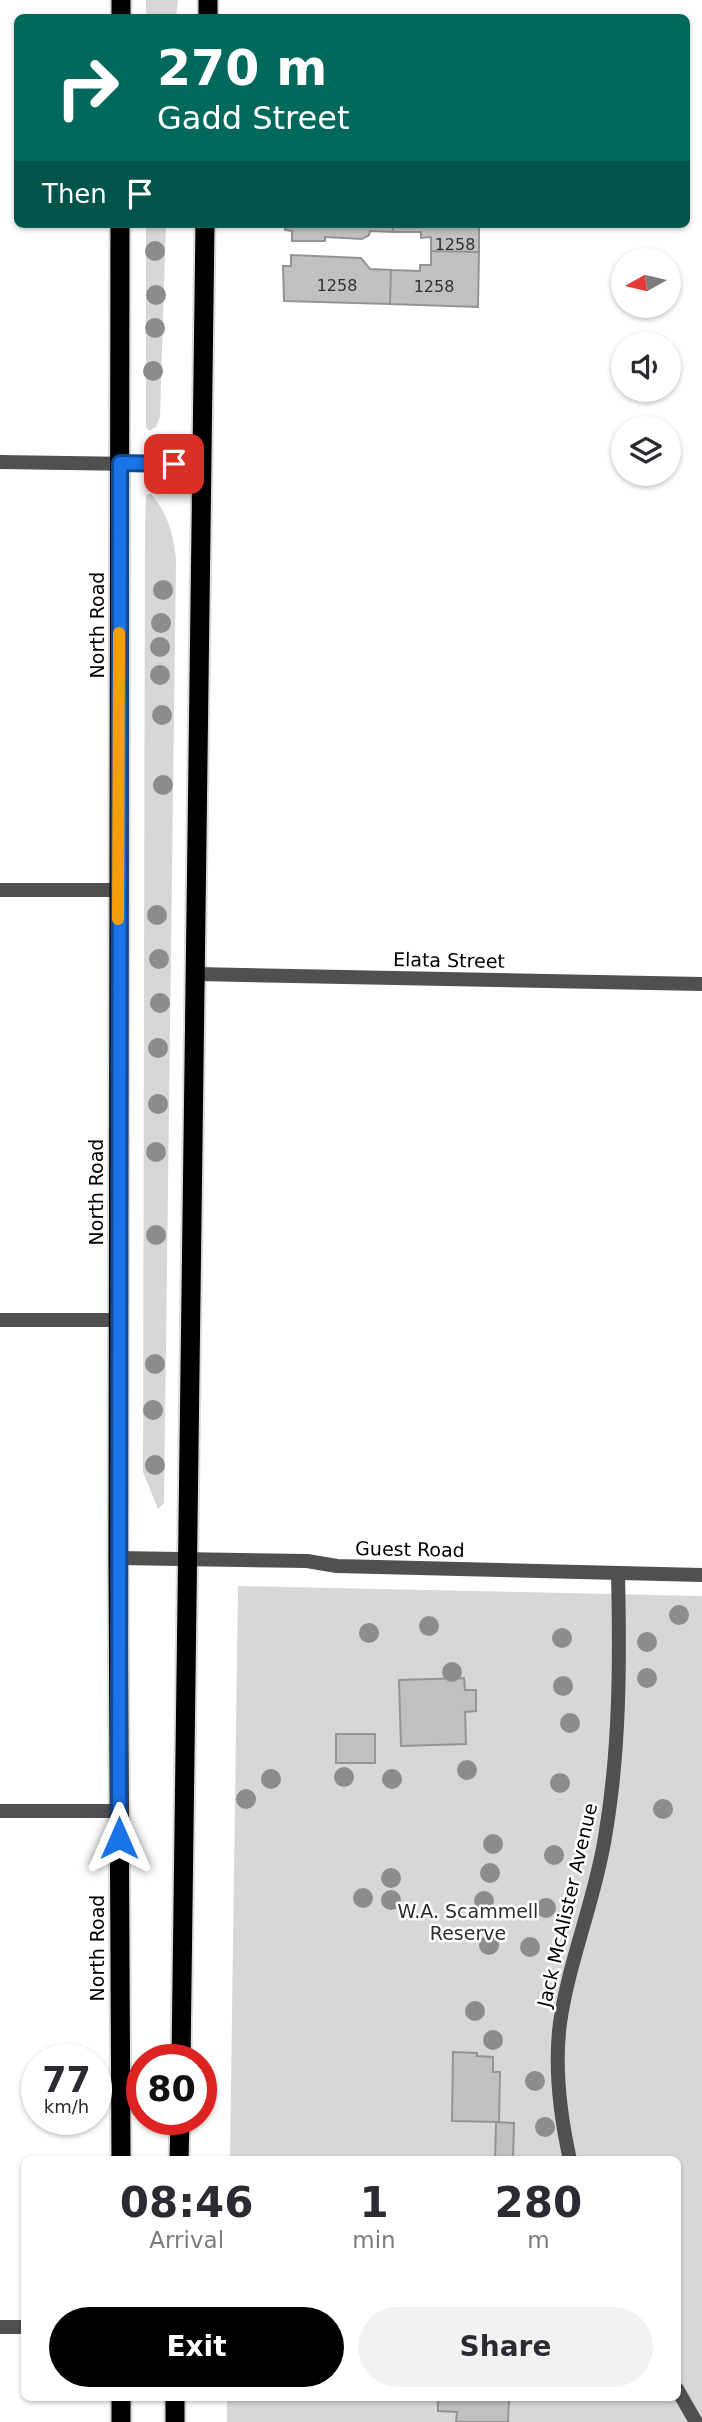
<!DOCTYPE html>
<html lang="en">
<head>
<meta charset="utf-8">
<style>
  body { margin:0; font-family:"DejaVu Sans",sans-serif; background:#f2f2f3; color:#2b2b33; height:100vh; display:flex; flex-direction:column; font-size:26px; white-space:nowrap }
  * { box-sizing:border-box; margin:0 }
  p { font-size:23px; color:#7c7c81 }
  .icon { flex:none; width:38px; height:38px; fill:none; stroke:currentColor; stroke-width:2; stroke-linecap:round; stroke-linejoin:round }
  .map { position:relative; flex:1; overflow:hidden }
  .sheet { position:absolute; left:21px; top:2156px; width:660px; height:245px; display:flex; flex-direction:column; background:#fff; border-radius:10px; box-shadow:0 2px 5px #0004 }
  .sheet>* { flex:none }
  .banner { position:absolute; left:14px; top:14px; width:676px; height:214px; border-radius:10px; box-shadow:0 2px 5px #0004; background:#00695c; color:#fff; overflow:hidden }
  .needle { width:46px; rotate:262deg }
  .controls { position:absolute; left:611px; top:248px; display:grid; gap:14px }
  .controls a { display:grid; place-items:center; width:70px; height:70px; border-radius:50%; background:#fff; box-shadow:0 2px 5px #0004; font-size:35px }
  .speed { position:absolute; left:21px; top:2044px; display:flex; gap:14px; font-size:35px; font-weight:700; text-align:center }
  .speed>* { display:grid; place-content:center; width:91px; height:91px; border-radius:50%; background:#fff; box-shadow:0 2px 5px #0004; line-height:1 }
  .speed small { font-size:18px; font-weight:400 }
  .speed .limit { border:10px solid #d22; background:#fff; color:#111 }
  .pin { position:absolute; display:grid; place-items:center; width:60px; height:60px; color:#fff; margin:-30px; border-radius:14px; box-shadow:0 4px 10px #0006 }
  .me { position:absolute; width:77px; margin:-38px; rotate:0deg; stroke-linejoin:round; filter:drop-shadow(0 0 5px #0008) }
  .turn { display:flex; align-items:center; gap:24px; height:147px; padding:0 28px; font-size:32px }
  .turn .icon { width:91px; height:91px; stroke-width:2.5 }
  .turn b { display:block; font-size:49px; line-height:60px }
  .then { display:flex; align-items:center; height:66px; padding:0 28px; background:#0003; gap:14px; font-size:26px }
  .eta { display:flex; justify-content:space-evenly; align-items:center; height:119px; text-align:center }
  .eta b { font-size:42px; font-weight:800; line-height:49px }
  .primary-button { display:flex; gap:14px; margin-top:auto; padding:14px 28px }
  .primary-button a { flex:1; height:80px; border-radius:42px; background:#000; color:#fff; font-size:28px; font-weight:800; line-height:80px; text-align:center }
  .primary-button a+a { background:#f2f2f3; color:#2b2b33 }
  .map>svg:first-child { display:block }
  .green { fill:#d7d7d7 }
  .building { fill:#c0c0c0; stroke:#949494; stroke-width:2 }
  .lines { fill:none; stroke-linecap:round; stroke-linejoin:round }
  .trunk-casing { stroke:#dbdbdb; stroke-width:23 }
  .service { stroke:#505050; stroke-width:14 }
  .minor { stroke:#505050; stroke-width:14 }
  .trunk { stroke:#000; stroke-width:19 }
  .tree { fill:#8c8c8c }
  .route-casing { stroke:#114b97; stroke-width:18 }
  .route { stroke:#1a73e8; stroke-width:12 }
  .slow { stroke:#f59e0b; stroke-width:12 }
  .labels { text-anchor:middle; stroke-width:5; stroke-linejoin:round; paint-order:stroke }
  .number-label { font-size:16px; fill:#303030 }
  .street-label { font-size:19px; fill:#000; stroke:#fff }
  .park-label { font-size:19px; fill:#2e2e2e; stroke:#fff }
</style>
</head>
<body>
<div class="map">
<svg width="702" height="2422" viewBox="0 0 702 2422">
  <rect width="100%" height="100%" fill="#fff"/>
  <!-- green -->
  <path class="green" d="M146,0H178L176,17H146Z
    M146,224H166L160,417L156,427L149,431L146,427Z
    M148,494H151C168,514 173,533 176,559L164,1503L158,1509L143,1472L145,525L146,496Z
    M238,1586L702,1596V2422H227V2398H677V2160L230,2159Z"/>
  <!-- building -->
  <path class="building" d="M285,224H393V232L370,231L369,235L362,239L325,237V241H292V231L285,230Z
    M393,224H479V252L431,251V237L421,238V232H393Z
    M431,251L479,252L478,307L390,304L391,270L420,271V265H431Z
    M291,255L361,258L370,269L391,270L390,304L284,301L283,266H291Z
    M464,1678L465,1690H476V1711L465,1712L466,1744L401,1746L399,1680Z
    M336,1734H375V1763H336Z
    M453,2052L477,2053V2056L493,2057V2072H500L499,2122L452,2121Z
    M496,2122L514,2123L513,2160H495Z
    M438,2398H509L508,2422H456L457,2412L438,2411Z"/>
  <g class="lines">
    <defs>
      <path id="trunk" d="M121,18V0
        M208,18V0
        M120,224L118,1558L121,2160
        M181,2060L205,224
        M179,2160L180,2119
        M121,2398V2422
        M175,2422V2398"/>
    </defs>
    <!-- trunk casing -->
    <use href="#trunk" class="trunk-casing"/>
    <!-- service -->
    <path class="service" d="M570,2160C560,2115 554,2069 560,2023C569,1960 595,1900 605,1837C620,1750 620,1661 618,1573
      M677,2389L696,2422"/>
    <!-- minor -->
    <path class="minor" d="M0,462L201,465
      M0,890H118
      M196,974L702,984
      M0,1320H119
      M118,1558L307,1561L337,1566L702,1575
      M0,1811H118
      M0,2327H24"/>
    <!-- trunk -->
    <use href="#trunk" class="trunk"/>
  </g>
  <!-- trees -->
  <g class="tree">
    <circle cx="155" cy="251" r="10"/>
    <circle cx="156" cy="295" r="10"/>
    <circle cx="155" cy="328" r="10"/>
    <circle cx="153" cy="371" r="10"/>
    <circle cx="163" cy="590" r="10"/>
    <circle cx="161" cy="623" r="10"/>
    <circle cx="160" cy="647" r="10"/>
    <circle cx="160" cy="675" r="10"/>
    <circle cx="162" cy="715" r="10"/>
    <circle cx="163" cy="785" r="10"/>
    <circle cx="157" cy="915" r="10"/>
    <circle cx="159" cy="959" r="10"/>
    <circle cx="160" cy="1003" r="10"/>
    <circle cx="158" cy="1048" r="10"/>
    <circle cx="158" cy="1104" r="10"/>
    <circle cx="156" cy="1152" r="10"/>
    <circle cx="156" cy="1235" r="10"/>
    <circle cx="155" cy="1364" r="10"/>
    <circle cx="153" cy="1410" r="10"/>
    <circle cx="155" cy="1465" r="10"/>
    <circle cx="679" cy="1615" r="10"/>
    <circle cx="429" cy="1626" r="10"/>
    <circle cx="369" cy="1633" r="10"/>
    <circle cx="562" cy="1638" r="10"/>
    <circle cx="647" cy="1642" r="10"/>
    <circle cx="452" cy="1672" r="10"/>
    <circle cx="647" cy="1678" r="10"/>
    <circle cx="563" cy="1686" r="10"/>
    <circle cx="570" cy="1723" r="10"/>
    <circle cx="467" cy="1770" r="10"/>
    <circle cx="344" cy="1777" r="10"/>
    <circle cx="271" cy="1779" r="10"/>
    <circle cx="392" cy="1779" r="10"/>
    <circle cx="560" cy="1783" r="10"/>
    <circle cx="246" cy="1799" r="10"/>
    <circle cx="663" cy="1809" r="10"/>
    <circle cx="493" cy="1844" r="10"/>
    <circle cx="554" cy="1855" r="10"/>
    <circle cx="490" cy="1873" r="10"/>
    <circle cx="391" cy="1878" r="10"/>
    <circle cx="363" cy="1898" r="10"/>
    <circle cx="391" cy="1900" r="10"/>
    <circle cx="484" cy="1901" r="10"/>
    <circle cx="546" cy="1908" r="10"/>
    <circle cx="489" cy="1945" r="10"/>
    <circle cx="530" cy="1947" r="10"/>
    <circle cx="475" cy="2011" r="10"/>
    <circle cx="493" cy="2040" r="10"/>
    <circle cx="535" cy="2081" r="10"/>
    <circle cx="545" cy="2127" r="10"/>
  </g>
  <g class="lines">
    <defs>
      <path id="route" d="M119,1838L120,463L174,464"/>
    </defs>
    <!-- route casing -->
    <use href="#route" class="route-casing"/>
    <!-- route -->
    <use href="#route" class="route"/>
    <!-- slow -->
    <path class="slow" d="M118,919L119,633"/>
  </g>
  <g class="labels">
    <!-- number labels -->
    <g class="number-label">
      <text x="455" y="250">1258</text>
      <text x="337" y="291">1258</text>
      <text x="434" y="292">1258</text>
    </g>
    <!-- street labels -->
    <g class="street-label">
      <text transform="translate(97 625) rotate(-90)" y="7">North Road</text>
      <text transform="translate(449 960) rotate(1)" y="7">Elata Street</text>
      <text transform="translate(96 1192) rotate(-90)" y="7">North Road</text>
      <text transform="translate(410 1549) rotate(1)" y="7">Guest Road</text>
      <text transform="translate(567 1905) rotate(-77)" y="7">Jack McAlister Avenue</text>
      <text transform="translate(97 1948) rotate(-90)" y="7">North Road</text>
    </g>
    <!-- park labels -->
    <g class="park-label">
      <text x="468" y="1918">W.A. Scammell<tspan x="468" dy="22">Reserve</tspan></text>
    </g>
  </g>
</svg>
<div class="controls">
<a><svg class="needle" viewBox="-14 -14 28 28"><path d="M0-13l5 13h-10z" fill="#e53935"/><path d="M0 13l5-13h-10z" fill="#7c7c81"/></svg></a>
<a><svg class="icon" aria-label="sound" viewBox="0 0 24 24"><path d="M4 9h4l5-4v14l-5-4H4zM17 9q2 3 0 6"/></svg></a>
<a><svg class="icon" aria-label="layers" viewBox="0 0 24 24"><path d="M12 4l9 5-9 5-9-5zM3 14l9 5 9-5"/></svg></a>
</div>
<div class="speed"><div>77<small>km/h</small></div><div class="limit">80</div></div>
<div class="pin" style="left:174px;top:464px;background:#d93025"><svg class="icon" aria-label="arrive" viewBox="0 0 24 24"><path d="M6 21V4h12l-3 4 3 4H6"/></svg></div>
<svg class="me" style="left:119px;top:1838px" viewBox="-20 -20 40 40"><path d="M0-17L14 15 0 8-14 15z" fill="#1a73e8" stroke="#fff" stroke-width="4"/></svg>
<div class="banner">
<div class="turn"><svg class="icon" aria-label="right" viewBox="0 0 24 24"><path d="M7 20v-9h11M14 6l5 5-5 5"/></svg><div><b>270 m</b>Gadd Street</div></div>
<div class="then">Then<svg class="icon" aria-label="arrive" viewBox="0 0 24 24"><path d="M6 21V4h12l-3 4 3 4H6"/></svg></div>
</div>
<section class="sheet">
<div class="eta">
<div><b>08:46</b><p>Arrival</p></div>
<div><b>1</b><p>min</p></div>
<div><b>280</b><p>m</p></div>
</div>
<div class="primary-button"><a>Exit</a><a>Share</a></div>
</section>
</div>
</body>
</html>
